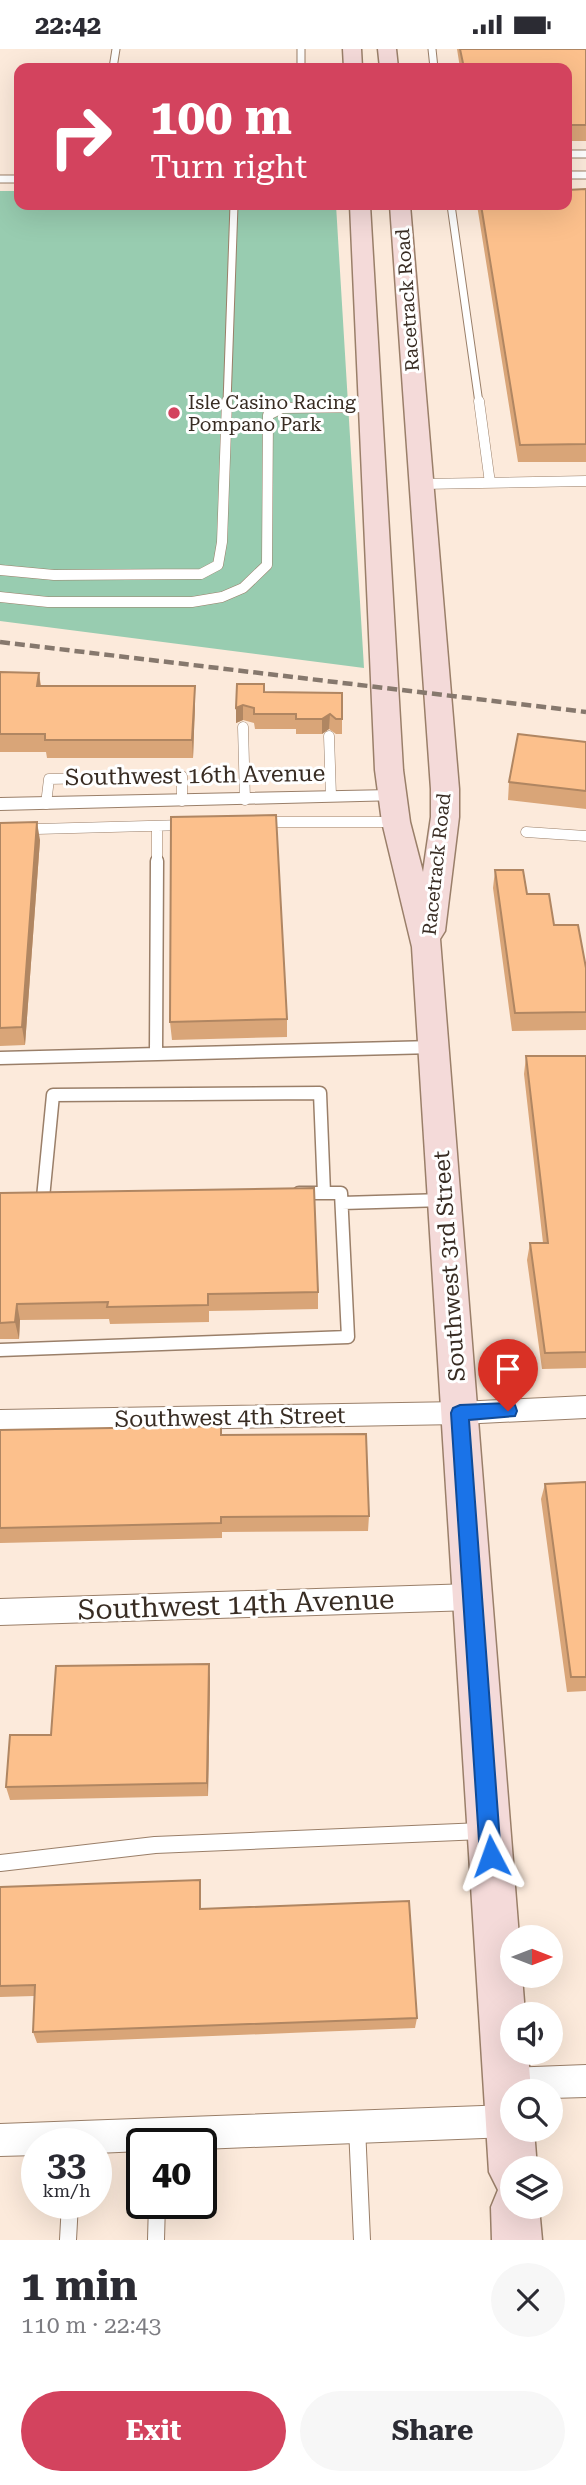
<!DOCTYPE html>
<html lang="en">
<head>
<meta charset="utf-8">
<style>
  body { margin:0; font-family:"Roboto Serif",serif; background:#f7f7f7; color:#2b2b33; height:100vh; display:flex; flex-direction:column; font-size:26px; white-space:nowrap }
  * { box-sizing:border-box; margin:0 }
  p { font-size:23px; color:#7c7c81 }
  .icon { flex:none; width:38px; height:38px; fill:none; stroke:currentColor; stroke-width:2; stroke-linecap:round; stroke-linejoin:round }
  .map { position:relative; height:2191px; overflow:hidden }
  .sheet { display:flex; flex-direction:column; background:#fff; flex:1 }
  .sheet>* { flex:none }
  .banner { position:absolute; left:14px; top:14px; width:558px; height:147px; border-radius:14px; box-shadow:0 7px 28px #0002; background:#d3435e; color:#fff; overflow:hidden }
  .needle { width:46px; rotate:90deg }
  .controls { position:absolute; left:500px; top:1876px; display:grid; gap:14px }
  .controls a { display:grid; place-items:center; width:63px; height:63px; border-radius:50%; background:#fff; box-shadow:0 7px 28px #0002; font-size:35px }
  .speed { position:absolute; left:21px; top:2079px; display:flex; gap:14px; font-size:35px; font-weight:700; text-align:center }
  .speed>* { display:grid; place-content:center; width:91px; height:91px; border-radius:50%; background:#fff; box-shadow:0 7px 28px #0002; line-height:1 }
  .speed small { font-size:18px; font-weight:400 }
  .speed .limit { border:4px solid #111; border-radius:10px; background:#fff; color:#111 }
  .pin { position:absolute; display:grid; place-items:center; width:60px; height:60px; color:#fff; margin:-72px -30px; border-radius:50% 50% 50% 0; rotate:-45deg; box-shadow:0 0 7px #0007 }
  .pin .icon { rotate:45deg }
  .me { position:absolute; width:77px; margin:-38px; rotate:356deg; stroke-linejoin:round; filter:drop-shadow(0 0 5px #0008) }
  .turn { display:flex; align-items:center; gap:24px; height:147px; padding:0 21px; font-size:32px }
  .turn .icon { width:91px; height:91px; stroke-width:2.5 }
  .turn b { display:block; font-size:49px; line-height:60px }
  .round { display:grid; place-items:center; flex:none; width:74px; height:74px; border-radius:37px; background:#f7f7f7 }
  .summary { display:flex; align-items:center; justify-content:space-between; height:119px; padding:0 21px }
  h1 { font-size:42px; font-weight:700; line-height:52px }
  .primary-button { display:flex; gap:14px; margin-top:auto; padding:14px 21px }
  .primary-button a { flex:1; height:80px; border-radius:42px; background:#d3435e; color:#fff; font-size:28px; font-weight:700; line-height:80px; text-align:center }
  .primary-button a+a { background:#f7f7f7; color:#2b2b33 }
  .status { display:flex; justify-content:space-between; align-items:center; height:49px; padding:0 35px; background:#fff; direction:ltr }
  .status svg { height:19px; fill:currentColor }
  .map>svg:first-child { display:block }
  .green { fill:#98ccb0 }
  .lines { fill:none; stroke-linecap:round; stroke-linejoin:round }
  .lane-far3-casing { stroke:#9a7f69; stroke-width:9 }
  .lane-far2-casing { stroke:#9a7f69; stroke-width:11 }
  .lane-far1-casing { stroke:#9a7f69; stroke-width:15 }
  .lane-casing { stroke:#9a7f69; stroke-width:18 }
  .street-casing { stroke:#9a7f69; stroke-width:2 }
  .secondary-casing { stroke:#9a7f69; stroke-width:3 }
  .lane-far3 { stroke:#fff; stroke-width:7 }
  .lane-far2 { stroke:#fff; stroke-width:10 }
  .lane-far1 { stroke:#fff; stroke-width:12 }
  .lane { stroke:#fff; stroke-width:16 }
  .street { fill:#fff; fill-rule:evenodd }
  .secondary { fill:#f4dad9; fill-rule:evenodd }
  .rail { stroke:#86786d; stroke-width:4.5; stroke-dasharray:10 5; stroke-linecap:butt }
  .wall { fill:#d9a578 }
  .shaded-wall { fill:#b08662 }
  .building { fill:#fcc08c; stroke:#b08662; stroke-width:2 }
  .route { fill:#1a73e8; stroke:#114b97; stroke-width:2 }
  .poi-dot { fill:#d3435e; stroke:#fff; stroke-width:2.5 }
  .labels { text-anchor:middle; stroke-width:6; stroke-linejoin:round; paint-order:stroke }
  .far-street-label { font-size:19px; fill:#382c23; stroke:#fff }
  .far-poi-label { font-size:19px; fill:#382c23; stroke:#fff; text-anchor:start }
  .street-label { font-size:23px; fill:#382c23; stroke:#fff }
  .near-street-label { font-size:28px; fill:#382c23; stroke:#fff }
</style>
</head>
<body>
<div class="status"><b>22:42</b><svg viewBox="0 0 49 12"><path d="M0 12V9h3v3zM5 12V6h3v6zM10 12V3h3v9zM15 12V0h3v12zM26 1h20v11H26zM47 4h2v5h-2z"/></svg></div>
<div class="map">
<svg width="586" height="2191" viewBox="0 0 586 2191">
  <rect width="100%" height="100%" fill="#fceadb"/>
  <!-- green -->
  <path class="green" d="M0,142H19V156H336L364,619L0,572Z"/>
  <g class="lines">
    <defs>
      <path id="lane-far3" d="M301,0V19
        M432,0L434,19
        M113,19L116,0
        M567,105H586
        M567,126H586
        M0,130H19
        M451,156L479,354
        M227,354L234,156"/>
      <path id="lane-far2" d="M479,352L490,434
        M422,435L586,432
        M0,521L54,526L201,525L218,516L222,493L227,352
        M0,548L48,553H192L222,548L243,539L267,516L268,366L282,359L370,358
        M243,678L245,751
        M329,687L331,747
        M46,755L49,730L182,727V752
        M259,773H396
        M0,781L185,776
        M526,783L586,787
        M157,814V777"/>
      <path id="lane-far1" d="M156,1004L157,812
        M0,1009L434,998
        M43,1149L53,1046L320,1044L324,1144
        M342,1154L444,1151
        M0,1301L348,1288L341,1144H299"/>
      <path id="lane" d="M0,1814L155,1796L482,1782
        M357,2078L362,2191
        M68,2191L70,2154
        M156,2191L157,2154"/>
      <path id="street" d="M392,741L399,743L402,747L399,751L0,761V749Z
        M586,1347V1369L460,1375L0,1383V1361L460,1353Z
        M472,1535L482,1539L486,1548L482,1557L472,1561L0,1576V1550Z
        M586,2016V2048L551,2049V2042H513V2051L495,2046L490,2035L495,2024L506,2019Z
        M509,2056L513,2057V2081H522L509,2088L201,2100V2095H142V2102L96,2104V2095H37V2106L0,2107V2075Z"/>
      <path id="secondary" d="M343,0H361L362,19H344Z
        M378,0H396L398,19H380Z
        M350,156H370L403,721L410,773L423,823L431,768V740L390,156H410L459,740V768L445,882L440,890L519,1888H513V1927H522L525,1965H513V2004H528L531,2042H513V2081H534L537,2119H513V2158H539L542,2191H492L491,2158L498,2141L489,2123L412,898L382,773L375,721Z"/>
    </defs>
    <!-- lane-far3 casing -->
    <use href="#lane-far3" class="lane-far3-casing"/>
    <!-- lane-far2 casing -->
    <use href="#lane-far2" class="lane-far2-casing"/>
    <!-- lane-far1 casing -->
    <use href="#lane-far1" class="lane-far1-casing"/>
    <!-- lane casing -->
    <use href="#lane" class="lane-casing"/>
    <!-- street casing -->
    <use href="#street" class="street-casing"/>
    <!-- secondary casing -->
    <use href="#secondary" class="secondary-casing"/>
    <!-- lane-far3 -->
    <use href="#lane-far3" class="lane-far3"/>
    <!-- lane-far2 -->
    <use href="#lane-far2" class="lane-far2"/>
    <!-- lane-far1 -->
    <use href="#lane-far1" class="lane-far1"/>
    <!-- lane -->
    <use href="#lane" class="lane"/>
    <!-- street -->
    <use href="#street" class="street"/>
    <!-- secondary -->
    <use href="#secondary" class="secondary"/>
    <!-- rail -->
    <path class="rail" d="M0,593L586,663"/>
  </g>
  <!-- wall -->
  <path class="wall" d="M457,0H586V92H567V19H460Z
    M586,140V413H518L477,156H567Z
    M0,623L39,624L41,637H195V655L193,709H47L46,703H0Z
    M264,643L342,644V685H336L329,680L322,685H296V680H255L254,674L243,671L236,674V659Z
    M586,693V760L508,751L509,733Z
    M0,774L40,791L25,996L0,997Z
    M495,821L527,845L554,876L586,919V981L512,982L493,839Z
    M287,970V988L172,991L170,973Z
    M526,1007H586V1319L542,1320L527,1211L530,1194H543L524,1025Z
    M0,1144L318,1243V1260L209,1262V1273L110,1275L109,1270L20,1271L19,1290H0Z
    M0,1381L222,1386L369,1467L368,1482L222,1483V1489L0,1494Z
    M586,1433V1642L567,1643L541,1450L545,1435Z
    M210,1629L208,1747L10,1751L6,1738L51,1686Z
    M0,1838L201,1843V1860L417,1969L415,1979L37,1994L33,1983L34,1947L0,1948Z"/>
  <!-- shaded-wall -->
  <path class="shaded-wall" d="M39,624L41,642L37,637Z
    M195,637V655L193,709L192,691Z
    M243,656V671L236,674V659Z
    M330,665L329,680L322,685V670Z
    M37,773L40,791L25,996L22,978Z
    M17,1255L20,1271L19,1290L15,1273Z
    M209,1615L210,1629L208,1747L207,1734Z"/>
  <!-- building -->
  <path class="building" d="M460,0H586V76H567V19H464Z
    M586,140V395L520,396L481,156H567V141Z
    M0,623L39,624L37,637H195L192,691H45V685H0Z
    M237,635H264V643L342,644V670H336L330,665L322,670H296V665H254V659L243,656L236,659Z
    M518,685L586,693V742L509,733Z
    M276,766L287,970L170,973L171,768Z
    M37,773L22,978L0,979V774Z
    M495,821H523L527,845H549L554,876H578L586,919V963L515,964Z
    M526,1007H586V1303L545,1304L530,1194H548Z
    M314,1139L318,1243L208,1245V1256L107,1258L108,1253L17,1255L15,1273L0,1274V1144Z
    M221,1377V1386L366,1385L369,1467L221,1468V1474L0,1479V1381Z
    M586,1433V1628H571L545,1435Z
    M209,1615L207,1734L6,1738L10,1686H51L56,1617Z
    M200,1831V1860L409,1852L417,1969L33,1983L35,1936L0,1937V1838Z"/>
  <!-- route -->
  <path class="route" d="M508,1354L515,1356L517,1362L515,1367L469,1371L501,1807L498,1814L491,1818L483,1814L480,1807L451,1364L453,1359L460,1356Z"/>
  <!-- markers -->
  <circle class="poi-dot" cx="174" cy="364" r="7"/>
  <g class="labels">
    <!-- far-street labels -->
    <g class="far-street-label">
      <text transform="translate(407 251) rotate(-94)" y="7">Racetrack Road</text>
      <text transform="translate(436 815) rotate(-84)" y="7">Racetrack Road</text>
    </g>
    <!-- far-poi labels -->
    <g class="far-poi-label">
      <text x="188" y="360">Isle Casino Racing<tspan x="188" dy="22">Pompano Park</tspan></text>
    </g>
    <!-- street labels -->
    <g class="street-label">
      <text transform="translate(195 726) rotate(-1)" y="8">Southwest 16th Avenue</text>
      <text transform="translate(449 1217) rotate(-94)" y="8">Southwest 3rd Street</text>
      <text transform="translate(230 1368) rotate(-1)" y="8">Southwest 4th Street</text>
    </g>
    <!-- near-street labels -->
    <g class="near-street-label">
      <text transform="translate(236 1555) rotate(-2)" y="10">Southwest 14th Avenue</text>
    </g>
  </g>
</svg>
<div class="controls">
<a><svg class="needle" viewBox="-14 -14 28 28"><path d="M0-13l5 13h-10z" fill="#e53935"/><path d="M0 13l5-13h-10z" fill="#7c7c81"/></svg></a>
<a><svg class="icon" aria-label="sound" viewBox="0 0 24 24"><path d="M4 9h4l5-4v14l-5-4H4zM17 9q2 3 0 6"/></svg></a>
<a><svg class="icon" aria-label="search" viewBox="0 0 24 24"><circle cx="10" cy="10" r="6"/><path d="M15 15l6 6"/></svg></a>
<a><svg class="icon" aria-label="layers" viewBox="0 0 24 24"><path d="M12 4l9 5-9 5-9-5zM3 14l9 5 9-5"/></svg></a>
</div>
<div class="speed"><div>33<small>km/h</small></div><div class="limit">40</div></div>
<div class="pin" style="left:508px;top:1362px;background:#d93025"><svg class="icon" aria-label="arrive" viewBox="0 0 24 24"><path d="M6 21V4h12l-3 4 3 4H6"/></svg></div>
<svg class="me" style="left:491px;top:1807px" viewBox="-20 -20 40 40"><path d="M0-17L14 15 0 8-14 15z" fill="#1a73e8" stroke="#fff" stroke-width="4"/></svg>
<div class="banner">
<div class="turn"><svg class="icon" aria-label="right" viewBox="0 0 24 24"><path d="M7 20v-9h11M14 6l5 5-5 5"/></svg><div><b>100 m</b>Turn right</div></div>
</div>
</div>
<section class="sheet">
<div class="summary"><div><h1>1 min</h1><p>110 m · 22:43</p></div><a class="round"><svg class="icon" aria-label="close" viewBox="0 0 24 24"><path d="M6 6l12 12M18 6L6 18"/></svg></a></div>
<div class="primary-button"><a>Exit</a><a>Share</a></div>
</section>
</body>
</html>
